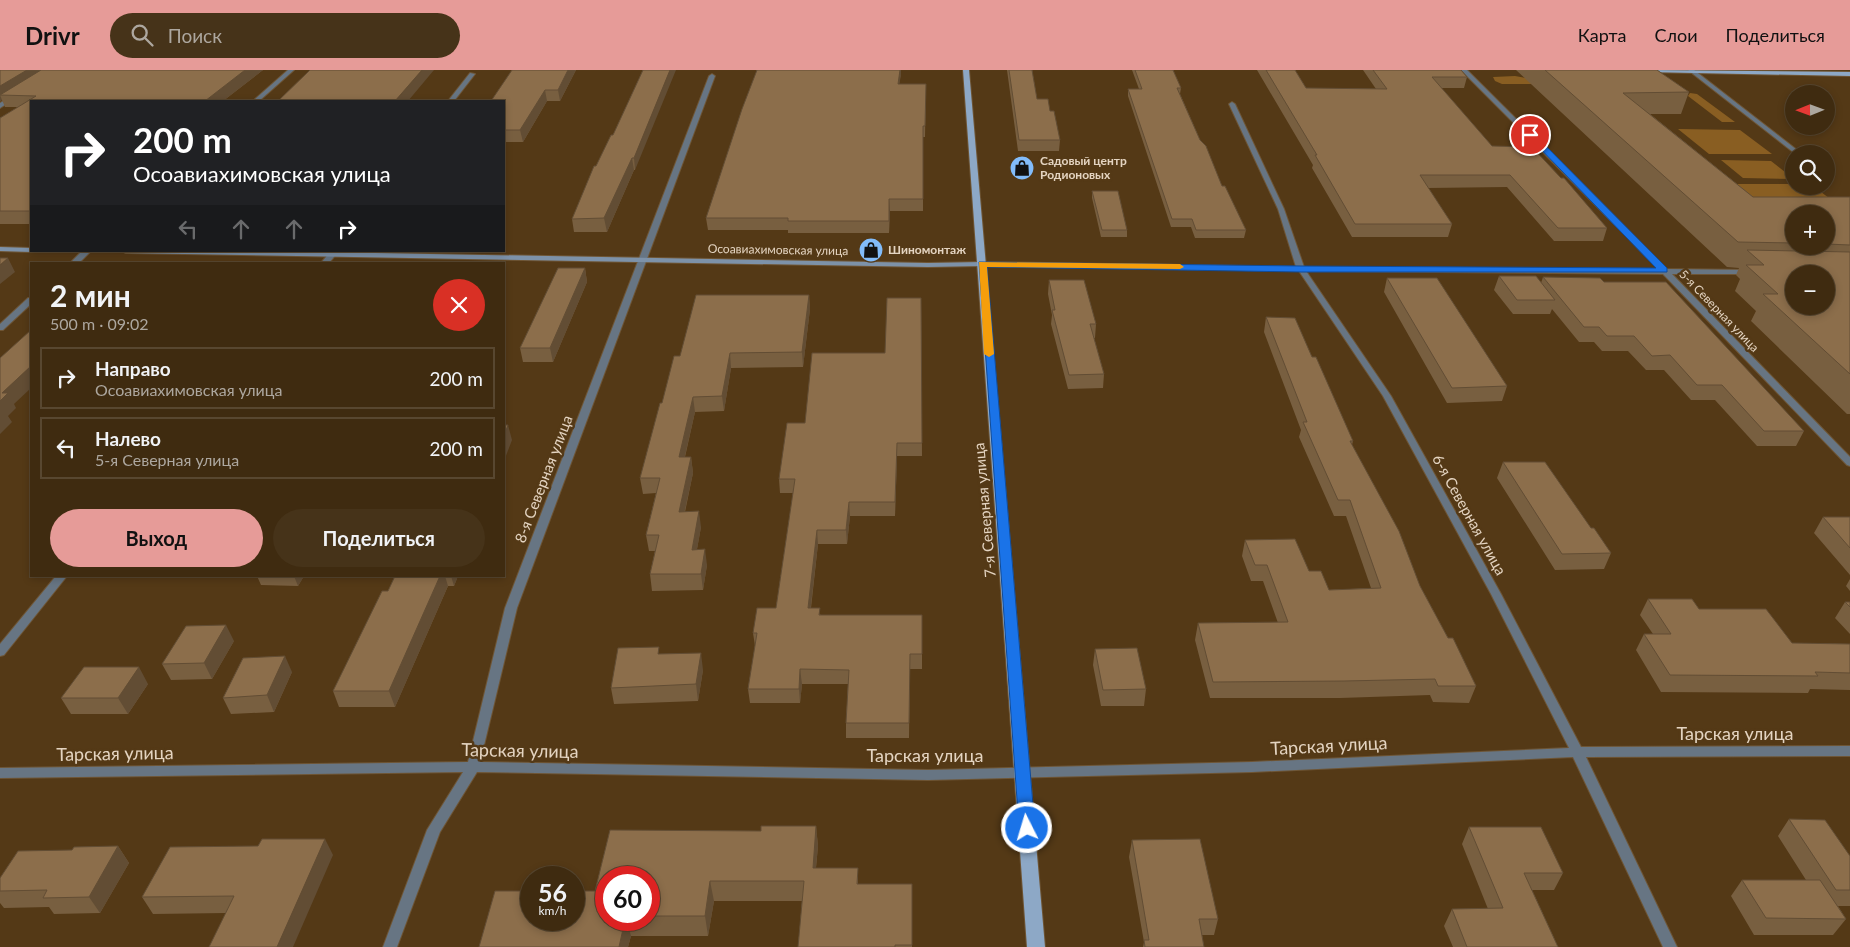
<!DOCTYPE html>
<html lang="ru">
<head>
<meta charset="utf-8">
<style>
  body { margin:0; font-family:Lato,sans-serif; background:#463319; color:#f1f3f6; height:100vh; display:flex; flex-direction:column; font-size:19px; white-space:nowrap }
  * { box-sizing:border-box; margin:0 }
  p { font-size:16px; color:#ada79f }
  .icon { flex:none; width:28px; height:28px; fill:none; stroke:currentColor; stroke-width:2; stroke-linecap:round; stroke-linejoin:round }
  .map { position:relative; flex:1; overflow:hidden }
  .drawer { position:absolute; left:30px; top:192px; width:475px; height:315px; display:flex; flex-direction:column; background:#3f2b10; border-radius:0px; box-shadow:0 2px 8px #0003,0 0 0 1px #584730 }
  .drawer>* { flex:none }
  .top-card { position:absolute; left:30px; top:30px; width:475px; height:152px; border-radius:0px; box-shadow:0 2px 8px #0003,0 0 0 1px #584730; background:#202124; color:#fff; overflow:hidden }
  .needle { width:32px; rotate:269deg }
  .tools { position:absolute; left:1785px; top:15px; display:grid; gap:10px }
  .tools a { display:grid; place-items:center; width:50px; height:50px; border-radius:50%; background:#3f2b10; box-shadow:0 2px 8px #0003,0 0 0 1px #584730; font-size:25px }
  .speed { position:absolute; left:520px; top:796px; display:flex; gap:10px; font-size:25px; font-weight:700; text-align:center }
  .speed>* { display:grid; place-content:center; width:65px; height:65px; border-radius:50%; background:#3f2b10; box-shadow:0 2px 8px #0003,0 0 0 1px #584730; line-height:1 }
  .speed small { font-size:12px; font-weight:400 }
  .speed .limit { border:8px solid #d22; background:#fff; color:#111 }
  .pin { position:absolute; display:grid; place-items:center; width:42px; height:42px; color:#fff; margin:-21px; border:2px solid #fff; border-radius:50%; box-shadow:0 1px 5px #0007 }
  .me { position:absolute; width:55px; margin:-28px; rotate:355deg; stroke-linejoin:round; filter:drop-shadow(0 0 4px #0008) }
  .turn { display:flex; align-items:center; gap:18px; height:105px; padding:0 20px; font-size:22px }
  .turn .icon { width:65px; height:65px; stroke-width:2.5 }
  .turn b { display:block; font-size:35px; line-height:42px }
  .lanes { display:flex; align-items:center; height:48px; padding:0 20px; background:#0003; justify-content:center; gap:25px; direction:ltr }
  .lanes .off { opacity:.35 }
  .round { display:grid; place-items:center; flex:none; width:52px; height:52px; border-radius:26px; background:#463319 }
  .headline { display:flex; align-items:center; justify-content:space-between; height:85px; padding:0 20px }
  h1 { font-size:30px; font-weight:700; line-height:38px }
  .cta { display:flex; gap:10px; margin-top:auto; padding:10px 20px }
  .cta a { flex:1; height:58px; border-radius:30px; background:#e69b98; color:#111; font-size:20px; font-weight:700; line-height:58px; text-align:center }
  .cta a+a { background:#463319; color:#f1f3f6 }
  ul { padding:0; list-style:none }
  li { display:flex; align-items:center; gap:15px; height:62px; margin:0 10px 8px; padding:0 10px; border:2px solid #584730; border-radius:0px }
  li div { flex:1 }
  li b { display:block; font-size:19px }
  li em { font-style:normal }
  header { display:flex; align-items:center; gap:30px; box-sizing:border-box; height:70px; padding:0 25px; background:#e69b98; color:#111 }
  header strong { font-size:24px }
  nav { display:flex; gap:28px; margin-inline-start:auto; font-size:18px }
  .search { width:350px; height:45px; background:#463319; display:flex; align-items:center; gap:12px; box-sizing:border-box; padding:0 18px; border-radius:28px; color:#ada79f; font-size:19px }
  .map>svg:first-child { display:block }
  .green { fill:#895e22 }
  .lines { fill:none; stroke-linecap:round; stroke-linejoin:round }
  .street-casing { stroke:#6e5535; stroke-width:2 }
  .secondary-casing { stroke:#6e5535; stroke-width:2 }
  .primary-casing { stroke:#6e5535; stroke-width:2 }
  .street { fill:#677583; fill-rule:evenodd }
  .secondary { fill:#7d92a9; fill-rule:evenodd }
  .primary { fill:#8da8c6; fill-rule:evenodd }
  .wall { fill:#785f40; fill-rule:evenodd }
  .shaded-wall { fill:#624d34 }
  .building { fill:#8c6e4b; stroke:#624d34; fill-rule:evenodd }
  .route { fill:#1a73e8; stroke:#114b97 }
  .slow { fill:#f59e0b }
  .labels { text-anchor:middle; stroke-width:5; stroke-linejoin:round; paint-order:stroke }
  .far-poi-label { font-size:12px; font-weight:bold; fill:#e4d4c1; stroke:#543916; text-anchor:start }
  .far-street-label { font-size:12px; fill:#e4d4c1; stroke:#543916 }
  .street-label { font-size:15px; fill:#e4d4c1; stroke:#543916 }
  .near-street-label { font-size:18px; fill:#e4d4c1; stroke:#543916 }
</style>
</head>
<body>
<header>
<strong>Drivr</strong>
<div class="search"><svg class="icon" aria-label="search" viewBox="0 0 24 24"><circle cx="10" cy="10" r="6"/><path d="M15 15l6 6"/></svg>Поиск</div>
<nav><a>Карта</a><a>Слои</a><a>Поделиться</a></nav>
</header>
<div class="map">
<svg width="1850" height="877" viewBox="0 0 1850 877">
  <rect width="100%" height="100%" fill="#543916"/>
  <!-- green -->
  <path class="green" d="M1515,6L1560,14H1502L1495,11L1493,7Z
    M1690,23L1697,24L1735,52H1722L1688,26Z
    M1678,59L1740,60L1772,84H1709Z
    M1721,90L1771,91L1794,109L1743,108Z
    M1729,114H1794V116H1813L1837,134H1753Z"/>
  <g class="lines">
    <defs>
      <path id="street" d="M288,0H294L259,31H253Z
        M1461,0H1467L1667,199L1752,200V204H1672L1850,387V396L1847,395L1663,204L1306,201L1391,326L1501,524L1581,677L1850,676V686L1586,687L1677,877H1663L1573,687L1252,702L928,710L477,702L440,762L397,877H383L427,760L463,702L0,708V698L468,692L505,538L709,6L712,4L715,6L517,538L480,692L928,700L1252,692L1569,678L1491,524L1383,326L1299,201L982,196L978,194L982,192L1296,197L1278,139L1229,34L1232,32L1235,34L1284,139L1304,197L1659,199Z
        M1688,0H1694L1797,80V82H1793Z
        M470,3L475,4L454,31H448Z
        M12,26L17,27L0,38V33Z
        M82,181H91L78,194H69Z
        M331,181H339L328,194H320Z
        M28,228H31V234L3,260H0V254Z
        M56,506H67L4,585L0,586V574Z"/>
      <path id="secondary" d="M0,177L31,178V181H34L31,182L0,181Z
        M122,181H268L928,193L982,192L986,194L982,196L928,197L126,183Z"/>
      <path id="primary" d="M963,0H969L1045,877H1027Z
        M1643,0L1850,2V6L1646,2Z"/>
    </defs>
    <!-- street casing -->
    <use href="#street" class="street-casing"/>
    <!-- secondary casing -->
    <use href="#secondary" class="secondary-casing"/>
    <!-- primary casing -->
    <use href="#primary" class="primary-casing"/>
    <!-- street -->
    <use href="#street" class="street"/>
    <!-- secondary -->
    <use href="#secondary" class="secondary"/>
    <!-- primary -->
    <use href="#primary" class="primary"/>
  </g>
  <!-- wall -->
  <path class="wall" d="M0,0H263L223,31H31V154H0V48L18,37H5L2,30L0,31Z
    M512,0H576L560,31H547L523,72H504V31Z
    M643,0L635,100H634L607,162H574L572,149L613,65Z
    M1007,0H1032L1037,29L1050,41L1060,70L1059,81H1018Z
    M1132,0H1173L1181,18L1180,24L1200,70L1222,116L1246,160L1244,168H1195L1191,157H1171L1128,26V19H1139Z
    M1257,0H1295L1306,18L1376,19L1363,0H1461L1467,7L1464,18H1441L1492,76L1607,158L1603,171H1554L1507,117L1428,118L1452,154L1448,167H1352L1312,98L1313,95Z
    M1516,0H1657L1689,22L1681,44H1650L1753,127H1850V344H1847L1751,251L1756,241L1735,221L1740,209L1736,205L1739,198L1727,197ZM1794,144H1826V176H1794Z
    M901,4L899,14H926L925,67H923V141H890L889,163H788V160H708L706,148Z
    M1092,121L1127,160V167H1101L1092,128Z
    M585,198L587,212L553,292H523L520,278Z
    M1499,206L1541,213L1543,207L1604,212L1804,361L1796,376H1757L1715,330H1691L1664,300H1646L1628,281H1602L1594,272H1579L1552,239L1550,244H1513L1494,220Z
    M1387,208L1507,316L1502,331L1447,333L1384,222Z
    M1049,210L1096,254L1095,268H1094L1104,304L1103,318L1068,319L1051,254L1052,245L1048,224Z
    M809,225L810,239L803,297L731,298L724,341L695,342L685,387H691L693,403L685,442L701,457L697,479L707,495L703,520L652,521L650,504L655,481H649L646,465L656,423L643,424L640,408L680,286Z
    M921,228L922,386H897L895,446H850L847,474H818L811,538L821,545H922V599H910L909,668H846V653L848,614H802L800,633H750L748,619L755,576L753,563L776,538L793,423H780L779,409L805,353L885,283Z
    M1266,247L1312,287L1353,371L1352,375L1420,516L1448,568L1476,616L1469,633L1433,632L1430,625L1340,628H1210L1195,570L1198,553H1278L1263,511H1251L1242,486L1245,470L1309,501L1329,520L1371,518L1346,446H1334L1299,367L1301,360L1264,262Z
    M1503,392L1591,458L1611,483L1604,499L1555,500L1497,408Z
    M1823,447H1850V505L1814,463Z
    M257,506H304L298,516L261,515Z
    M395,506H458L454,516H448L395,637H339L333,621L388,521Z
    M1850,509V521L1846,516Z
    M1648,529L1699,539L1792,573L1850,574V620L1810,619L1808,623L1661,622L1636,580L1644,564H1653L1640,545Z
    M1845,532H1850V564L1835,548Z
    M234,571L212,609L171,610L162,594Z
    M1095,579L1146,619L1144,636H1101L1093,595Z
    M660,584L703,600L698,631L614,634L611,618Z
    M292,602L274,642L231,644L223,628Z
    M148,614L128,644H71L61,628Z
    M1789,749L1850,786V836H1838L1846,849L1833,865H1754L1731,826L1742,810H1806L1778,766Z
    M761,756H816L818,776L816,798H858V814H912V877H798L802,831H714L708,866H631L628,877H479L495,821H531V850H574V821H595L610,760L761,761ZM606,808H649V850H606Z
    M1469,757L1563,803L1554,820H1532L1558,877H1453L1444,856L1452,839H1488L1462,774Z
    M1132,770L1218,849L1214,865H1202L1204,877H1143L1144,872L1129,787Z
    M118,776L129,793L100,843L54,844L49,837L4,838L0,833V808L72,780Z
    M333,785L226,843L153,844L142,827Z"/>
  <!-- shaded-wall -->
  <path class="shaded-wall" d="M27,0H50L0,25L2,30L0,31V16Z
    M245,0H263L223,31H205Z
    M422,0H434L408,31H395Z
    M568,0H576L560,31L558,20Z
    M670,0H676L635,100L634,88Z
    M900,0H901V4L898,24V14Z
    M545,20L547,31L523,72L520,60Z
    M632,88L634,100L607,162L604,148Z
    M889,129L890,141L889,163Z
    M8,188L15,202L0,214V195Z
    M585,198L587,212L553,292L550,278Z
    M809,225L810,239L803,297L802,282Z
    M730,283L731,298L724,341L722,326Z
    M31,296V318L14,334L16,338L8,346L12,352L0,364V331L2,323Z
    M693,327L695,342L681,403L679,387Z
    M508,355L512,370L504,391V366Z
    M897,373V386L895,446V432Z
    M691,387L693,403L681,458L679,442Z
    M849,432L850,446L847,474L846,460Z
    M699,441L701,457L694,496L692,480Z
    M817,460L818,474L809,552L808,538Z
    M705,479L707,495L703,520L701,504Z
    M294,506H304L298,516Z
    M440,506H445L448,516L395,637L389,621Z
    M451,506H458L454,516Z
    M226,555L234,571L212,609L204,593Z
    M701,583L703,600L698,631L696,614Z
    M285,586L292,602L274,642L267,625Z
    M139,597L148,614L128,644L118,628Z
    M800,599L802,614L800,633L799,619Z
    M816,756L818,776L814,818L813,798Z
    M325,769L333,785L293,877H277Z
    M118,776L129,793L100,843L89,827Z
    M710,811L714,831L708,866L705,846Z
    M625,850H627L631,866L628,877H619Z"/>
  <!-- building -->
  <path class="building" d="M0,0H27L0,16Z
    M41,0H245L205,31H31V141H0V48L36,26L0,25Z
    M310,0H422L395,31H278Z
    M512,0H568L558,20H545L520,60H504V31H491Z
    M643,0H670L634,88H632L604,148L572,149L594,96H596L611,65H613Z
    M757,0H900L898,14H926L925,56H923V129H889V151H788V148H706L742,39Z
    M1009,0H1032L1037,29H1048L1050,41H1054L1060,70H1019Z
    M1135,0H1173L1181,18H1177L1200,70L1206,76L1222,116H1225L1246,160H1196L1192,149H1172L1128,19H1142Z
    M1266,0H1295L1306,18L1387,19L1373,0H1461L1467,7H1432L1492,76L1532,77L1561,108H1564L1607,158H1558L1510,105H1420L1452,154H1355L1315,85H1317Z
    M1545,0H1657L1689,22L1623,23L1753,127H1850V175L1826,174V144H1794V173L1738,172Z
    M1092,121H1118L1127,160H1102Z
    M1747,180L1850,182V304L1763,224H1778L1746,195H1764ZM1794,204H1826V236H1794Z
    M0,188H8L0,195Z
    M558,198H585L550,278H520Z
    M1499,206H1536L1555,230H1517Z
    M1543,207L1600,208L1604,212H1666L1804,361H1764L1722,315H1697L1670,285L1652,286L1634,266H1607L1599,257H1584Z
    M1387,208H1437L1507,316L1452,318Z
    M1049,210H1084L1096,254H1090L1104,304L1069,305L1052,240H1055Z
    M696,225H809L802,282L730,283L722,326L693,327L679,387H691L679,442L699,441L692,480L705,479L701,504H650L659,465H646L660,408H640L660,333H662L674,286H680Z
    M887,228H921L922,373H897L895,432H849L846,460H817L808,538H820L819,545H922V584H910L909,653H846L849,600L800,599L799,619H748L757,563H753L757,538H776L795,409H779L787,353H805L812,283H885Z
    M1266,247L1295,248L1312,287H1316L1353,371H1350L1399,461L1420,516L1448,568H1453L1476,616H1438L1435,609L1344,611L1213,612L1198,553L1288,552L1267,495H1255L1245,470L1295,469L1309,501H1321L1329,520L1381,518L1350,430H1338L1303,352H1307Z
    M31,260V296L2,323H8L0,331V288Z
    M504,355H508L504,366Z
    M1503,392H1545L1591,458H1594L1611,483L1562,484Z
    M1823,447H1850V478Z
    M395,506H440L389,621H333L382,521H388Z
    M1648,529H1692L1699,539H1766L1792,573L1850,574V603L1815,602L1818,606L1670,605L1644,564H1671Z
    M1845,532H1850V537Z
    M226,555L204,593L162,594L186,556Z
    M659,577L658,584L701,583L696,614L611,618L618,578Z
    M1137,578L1146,619L1103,620L1095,579Z
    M285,586L267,625L223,628L243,588Z
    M84,597H139L118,628H61Z
    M1789,749L1825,750L1850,786V820H1836Z
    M761,756H816L813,798H858L857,814H912V875H895V877H798L804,811H710L705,846H649V808H606V850H625L619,877H479L495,821H531V850H574V821H595L610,760L761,761Z
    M1469,757H1541L1563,803H1524L1558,877H1467L1452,839L1503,838Z
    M262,769H325L277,877H209L234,826L142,827L170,777L258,776Z
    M1200,769L1218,849H1199L1204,877H1145L1144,870H1149L1132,770Z
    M118,776L89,827L43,828L47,820L0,821V808L18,781L72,780L74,777Z
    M1742,810H1820L1846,849L1766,848Z"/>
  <!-- route -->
  <path class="route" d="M1528,63H1533L1667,198V202H1301L987,197L1035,758L1032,763L1027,764L1022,763L1019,758L979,192L1301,196L1656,198L1528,66Z"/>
  <!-- slow -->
  <path class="slow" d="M979,192L1180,194L1184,197L1180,199L987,197L994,284L989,287L984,284Z"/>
  <!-- icons -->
  <defs>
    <symbol id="shop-disc" viewBox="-11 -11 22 22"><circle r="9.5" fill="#82bcfa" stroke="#543916"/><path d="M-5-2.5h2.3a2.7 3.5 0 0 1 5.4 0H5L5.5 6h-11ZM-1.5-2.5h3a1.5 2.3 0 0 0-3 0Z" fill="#111"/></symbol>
  </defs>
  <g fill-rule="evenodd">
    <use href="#shop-disc" x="1008" y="84" width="28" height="28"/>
    <use href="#shop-disc" x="857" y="166" width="28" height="28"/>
  </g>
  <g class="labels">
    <!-- far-poi labels -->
    <g class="far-poi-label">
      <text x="1040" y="95">Садовый центр<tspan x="1040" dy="14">Родионовых</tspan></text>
      <text x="888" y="184">Шиномонтаж</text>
    </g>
    <!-- far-street labels -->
    <g class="far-street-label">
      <text transform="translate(778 180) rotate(1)" y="4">Осоавиахимовская улица</text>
      <text transform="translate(1719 241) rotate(46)" y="4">5-я Северная улица</text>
    </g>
    <!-- street labels -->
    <g class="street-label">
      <text transform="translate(544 409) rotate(-69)" y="5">8-я Северная улица</text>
      <text transform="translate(985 440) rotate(-95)" y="5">7-я Северная улица</text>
      <text transform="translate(1469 445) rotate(61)" y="5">6-я Северная улица</text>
    </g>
    <!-- near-street labels -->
    <g class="near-street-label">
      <text x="1735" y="670">Тарская улица</text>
      <text transform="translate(1329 676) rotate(-3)" y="6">Тарская улица</text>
      <text transform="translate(520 681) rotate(1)" y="6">Тарская улица</text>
      <text transform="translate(115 684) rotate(-1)" y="6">Тарская улица</text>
      <text x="925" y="692">Тарская улица</text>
    </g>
  </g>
</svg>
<div class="tools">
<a><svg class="needle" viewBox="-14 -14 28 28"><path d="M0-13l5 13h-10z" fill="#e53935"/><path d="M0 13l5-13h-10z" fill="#ada79f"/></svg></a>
<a><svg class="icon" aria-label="search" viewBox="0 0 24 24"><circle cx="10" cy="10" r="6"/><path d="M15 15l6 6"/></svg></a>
<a>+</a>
<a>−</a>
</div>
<div class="speed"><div>56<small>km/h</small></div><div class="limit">60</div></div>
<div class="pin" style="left:1530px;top:65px;background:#d93025"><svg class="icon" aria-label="arrive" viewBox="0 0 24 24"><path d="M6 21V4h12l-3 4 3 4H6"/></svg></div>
<svg class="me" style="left:1027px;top:758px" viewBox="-20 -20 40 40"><circle r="17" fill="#1a73e8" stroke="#fff" stroke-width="3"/><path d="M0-11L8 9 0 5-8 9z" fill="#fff"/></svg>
<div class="top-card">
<div class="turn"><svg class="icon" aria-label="right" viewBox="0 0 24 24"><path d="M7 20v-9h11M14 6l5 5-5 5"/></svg><div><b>200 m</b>Осоавиахимовская улица</div></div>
<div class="lanes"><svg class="icon off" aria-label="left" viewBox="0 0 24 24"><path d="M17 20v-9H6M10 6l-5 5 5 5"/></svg><svg class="icon off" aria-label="ahead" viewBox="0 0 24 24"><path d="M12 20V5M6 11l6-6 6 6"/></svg><svg class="icon off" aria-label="ahead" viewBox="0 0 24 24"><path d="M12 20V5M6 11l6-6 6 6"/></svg><svg class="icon" aria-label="right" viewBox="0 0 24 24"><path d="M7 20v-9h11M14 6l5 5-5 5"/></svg></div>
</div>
<section class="drawer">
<div class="headline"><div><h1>2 мин</h1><p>500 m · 09:02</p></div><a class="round" style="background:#d93025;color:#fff"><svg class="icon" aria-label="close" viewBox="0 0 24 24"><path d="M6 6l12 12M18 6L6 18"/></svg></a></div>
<ul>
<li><svg class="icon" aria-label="right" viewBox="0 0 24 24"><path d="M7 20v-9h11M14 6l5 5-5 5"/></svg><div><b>Направо</b><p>Осоавиахимовская улица</p></div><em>200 m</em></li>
<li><svg class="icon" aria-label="left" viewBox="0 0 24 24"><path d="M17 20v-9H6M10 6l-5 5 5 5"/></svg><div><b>Налево</b><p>5-я Северная улица</p></div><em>200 m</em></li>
</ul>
<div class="cta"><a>Выход</a><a>Поделиться</a></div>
</section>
</div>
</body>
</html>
